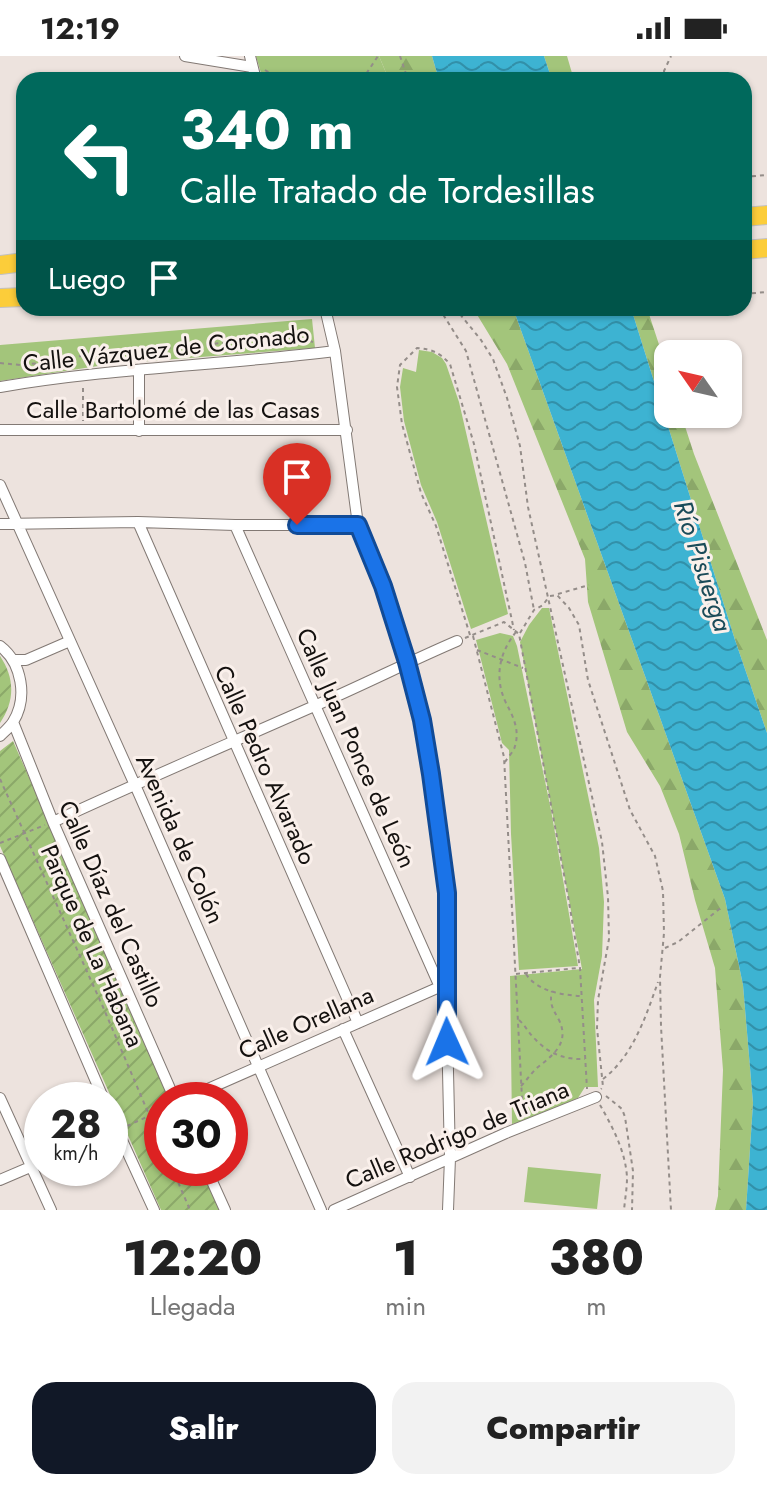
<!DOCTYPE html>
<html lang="es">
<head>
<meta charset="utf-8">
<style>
  body { margin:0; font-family:Jost,sans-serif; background:#f2f2f2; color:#222; height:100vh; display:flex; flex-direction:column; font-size:30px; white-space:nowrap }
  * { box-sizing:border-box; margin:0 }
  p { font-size:26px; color:#767676 }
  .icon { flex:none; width:44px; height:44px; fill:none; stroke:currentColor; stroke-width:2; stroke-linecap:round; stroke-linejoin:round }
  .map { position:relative; height:1154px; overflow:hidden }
  .panel { display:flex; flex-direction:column; background:#fff; flex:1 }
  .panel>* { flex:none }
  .guide { position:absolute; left:16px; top:16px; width:736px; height:244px; border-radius:24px; box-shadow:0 2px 6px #0004; background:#00695c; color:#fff; overflow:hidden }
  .needle { width:52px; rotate:304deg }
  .buttons { position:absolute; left:654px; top:284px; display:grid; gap:16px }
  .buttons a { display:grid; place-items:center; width:88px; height:88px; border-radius:16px; background:#fff; box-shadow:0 2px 6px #0004; font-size:40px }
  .speed { position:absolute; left:24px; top:1026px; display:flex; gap:16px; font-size:40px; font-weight:700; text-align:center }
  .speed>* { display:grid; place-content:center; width:104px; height:104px; border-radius:50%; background:#fff; box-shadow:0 2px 6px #0004; line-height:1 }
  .speed small { font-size:20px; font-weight:400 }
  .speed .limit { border:12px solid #d22; background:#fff; color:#111 }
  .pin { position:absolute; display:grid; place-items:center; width:68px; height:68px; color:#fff; margin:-82px -34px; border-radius:50% 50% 50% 0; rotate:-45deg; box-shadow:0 0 8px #0007 }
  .pin .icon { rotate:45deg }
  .me { position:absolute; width:88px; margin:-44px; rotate:359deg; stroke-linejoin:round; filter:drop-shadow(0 0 6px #0008) }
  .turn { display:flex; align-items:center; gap:28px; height:168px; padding:0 32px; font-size:36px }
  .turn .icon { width:104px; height:104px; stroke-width:2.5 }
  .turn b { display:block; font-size:56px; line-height:68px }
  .then { display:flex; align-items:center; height:76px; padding:0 32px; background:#0003; gap:16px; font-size:30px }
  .eta { display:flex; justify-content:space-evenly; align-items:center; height:136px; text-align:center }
  .eta b { font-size:48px; font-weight:800; line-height:56px }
  .primary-button { display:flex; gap:16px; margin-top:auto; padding:16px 32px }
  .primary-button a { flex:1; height:92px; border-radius:24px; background:#111827; color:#fff; font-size:32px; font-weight:800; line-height:92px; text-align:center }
  .primary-button a+a { background:#f2f2f2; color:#222 }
  .status { display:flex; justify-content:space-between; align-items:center; height:56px; padding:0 40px; background:#fff; direction:ltr }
  .status svg { height:22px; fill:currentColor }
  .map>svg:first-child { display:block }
  .green { fill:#a3c57b }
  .forest { fill:url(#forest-firs) }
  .garden { fill:url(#garden-furrows) }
  .water { fill:url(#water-waves) }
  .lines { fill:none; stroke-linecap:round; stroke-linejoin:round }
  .minor-casing { stroke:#827974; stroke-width:12 }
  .motorway-casing { stroke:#c2c1c1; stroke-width:20 }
  .path { stroke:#948d89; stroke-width:2; stroke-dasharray:4 4; stroke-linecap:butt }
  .minor { stroke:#fff; stroke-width:10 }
  .motorway { stroke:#fccd3a; stroke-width:18 }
  .route-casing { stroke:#114b97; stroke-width:20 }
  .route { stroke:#1a73e8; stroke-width:14 }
  .labels { text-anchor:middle; stroke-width:6; stroke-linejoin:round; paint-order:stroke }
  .street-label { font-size:24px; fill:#14110f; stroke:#faf0eb }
  .water-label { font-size:26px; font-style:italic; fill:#1a4b59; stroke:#faf0eb }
</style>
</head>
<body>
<div class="status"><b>12:19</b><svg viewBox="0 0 49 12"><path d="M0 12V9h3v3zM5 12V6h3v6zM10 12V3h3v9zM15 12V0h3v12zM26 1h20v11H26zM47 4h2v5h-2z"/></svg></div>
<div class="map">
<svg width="767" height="1154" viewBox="0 0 767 1154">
  <defs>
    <pattern id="forest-firs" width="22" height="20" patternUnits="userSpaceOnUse" patternTransform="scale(2)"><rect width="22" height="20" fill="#a3c57b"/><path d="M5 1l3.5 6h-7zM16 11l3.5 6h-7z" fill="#8ba869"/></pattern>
    <pattern id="garden-furrows" width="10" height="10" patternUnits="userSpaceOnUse" patternTransform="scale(2)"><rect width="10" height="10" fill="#a3c57b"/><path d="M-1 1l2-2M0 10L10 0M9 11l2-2" fill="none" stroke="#8ba869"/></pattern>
    <pattern id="water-waves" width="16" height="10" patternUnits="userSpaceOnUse" patternTransform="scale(2)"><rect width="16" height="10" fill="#3db3d2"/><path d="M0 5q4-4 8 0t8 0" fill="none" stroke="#3290a9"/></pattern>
  </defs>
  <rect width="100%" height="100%" fill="#ede3de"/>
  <!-- green -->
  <path class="green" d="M256,0H379L389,24H263Z
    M312,263L315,292L111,308L0,325V289Z
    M419,294L432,296L442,302L446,308L459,346L508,558L471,573L437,466L421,429L404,365L400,331L403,312L416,316Z
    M542,552H549L599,792L604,846L602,900L594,944L598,1031H585L578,1042L526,1065L512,1068L510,920L582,913L520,586L529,569Z
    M500,577L513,580L517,590L551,754L578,910L519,914L511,778L509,694L502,687L476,584Z
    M528,1111L601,1118L597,1153L524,1146Z"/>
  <!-- forest -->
  <path class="forest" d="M379,0H432L439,24H389Z
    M544,0H567L574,24H552Z
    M473,252H513L725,843L743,929L753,1047L746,1154H715L718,1140L723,1014L715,912L695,844L679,778L660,730L627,676L588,546L585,503L507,308Z
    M631,252H647L668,316V358H681L694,398L767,584V677L735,584Z"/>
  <!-- garden -->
  <path class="garden" d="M0,600C15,622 15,645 0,667Z
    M13,685L171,1044H162V1112H201L220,1154H161L0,790V695Z"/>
  <!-- water -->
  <path class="water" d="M432,0H544L552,24H439Z
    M513,252H631L735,584L767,677V1154H746L753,1047L743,929L725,843Z"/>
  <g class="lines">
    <defs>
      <path id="minor" d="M185,0L252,11
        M250,0L256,24
        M325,252L335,295L358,469L383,530L407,606L422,664L431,718L447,837L446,928L450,1102L448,1154
        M0,331C111,312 224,309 335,295
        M0,374H347
        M139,375V314
        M0,429L139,738L321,1154
        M138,466L358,967
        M0,468L138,466L235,469H358
        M235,469L440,931
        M0,590C22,607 28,642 13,666C10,671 4,676 0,680
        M13,604H26L70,585
        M13,666L53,766L175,1044
        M53,766C139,726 226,689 312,651C361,630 408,606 457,585
        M0,803L104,1044
        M343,973L410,1121
        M0,1042L51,1154
        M183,1044L444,929
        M110,1058L154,1154
        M206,1112L225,1154
        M0,1124L42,1106
        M334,1154L506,1077L596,1041"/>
      <path id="motorway" d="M744,161L767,159
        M744,194L767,192
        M0,209L24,206
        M0,242L24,241"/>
    </defs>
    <!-- minor casing -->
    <use href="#minor" class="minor-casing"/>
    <!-- motorway casing -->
    <use href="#motorway" class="motorway-casing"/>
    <!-- path -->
    <path class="path" d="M400,0L408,24
      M265,14L281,24
      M362,24L378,0
      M665,24L664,15L671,0
      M744,121L767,119
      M744,238L767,236
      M439,252L466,295L525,507L534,554
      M455,252L481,284L493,303L507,342L520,390L528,451L602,786L608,841L609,883L598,944L597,972L603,1031L601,1033
      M0,307L20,309L61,305L71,301L233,286C265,290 282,272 315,287
      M83,332V365
      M558,538L589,529
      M550,540L557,539L569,552L579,569L588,624L630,754L655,800L663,835L664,877L660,921L661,970L671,1154
      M520,577L534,554L543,549L548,542
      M470,579L436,470L421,437L402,368L397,331L400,309L417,292C432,293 440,297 450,308L474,388L514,574
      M473,580L504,701L523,1061
      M465,582L504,566L519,578L568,840L580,912L587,1033
      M477,594L523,612
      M505,706C508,701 514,695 515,690C520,674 513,660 506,647C494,622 499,597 516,576
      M0,723L103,951L162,1089
      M0,787L45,769
      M665,892L678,886L722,851
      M516,918L578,912
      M526,918C537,935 561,939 581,940
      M519,964C526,970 529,978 536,984C549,998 566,1004 585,1003
      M603,1023C633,1000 646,960 658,926
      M521,1030C527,1024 531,1017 538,1011C553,999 570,987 559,964C553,953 549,948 552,935
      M606,1040L622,1053L625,1061L633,1115L632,1154
      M600,1049C612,1070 626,1096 627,1122C627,1132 625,1143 624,1154
      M127,1070L162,1054
      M172,1112L190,1154"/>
    <!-- minor -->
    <use href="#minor" class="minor"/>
    <!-- motorway -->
    <use href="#motorway" class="motorway"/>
  </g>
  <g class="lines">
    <defs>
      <path id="route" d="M297,469H358L383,530L407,606L422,664L431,718L447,837V986"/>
    </defs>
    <!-- route casing -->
    <use href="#route" class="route-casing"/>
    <!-- route -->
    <use href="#route" class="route"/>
  </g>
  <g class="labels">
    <!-- street labels -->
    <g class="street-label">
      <text transform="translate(166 293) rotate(-6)" y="8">Calle Vázquez de Coronado</text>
      <text x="173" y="362">Calle Bartolomé de las Casas</text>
      <text transform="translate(356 692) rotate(66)" y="8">Calle Juan Ponce de León</text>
      <text transform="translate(265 709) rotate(66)" y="8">Calle Pedro Alvarado</text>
      <text transform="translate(180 783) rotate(66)" y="8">Avenida de Colón</text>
      <text transform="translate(111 848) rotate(66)" y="8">Calle Díaz del Castillo</text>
      <text transform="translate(92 890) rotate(66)" y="8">Parque de La Habana</text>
      <text transform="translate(306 967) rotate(-24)" y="8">Calle Orellana</text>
      <text transform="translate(457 1079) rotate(-23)" y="8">Calle Rodrigo de Triana</text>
    </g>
    <!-- water labels -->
    <g class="water-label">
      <text transform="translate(703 510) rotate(72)" y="9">Río Pisuerga</text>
    </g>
  </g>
</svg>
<div class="buttons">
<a><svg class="needle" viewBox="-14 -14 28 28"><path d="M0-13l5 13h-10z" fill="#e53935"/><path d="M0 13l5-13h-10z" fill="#767676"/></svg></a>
</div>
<div class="speed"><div>28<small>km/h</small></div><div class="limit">30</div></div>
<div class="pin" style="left:297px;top:469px;background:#d93025"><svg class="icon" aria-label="arrive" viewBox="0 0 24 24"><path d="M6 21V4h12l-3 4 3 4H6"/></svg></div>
<svg class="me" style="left:447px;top:986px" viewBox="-20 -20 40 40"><path d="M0-17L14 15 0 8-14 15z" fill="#1a73e8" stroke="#fff" stroke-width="4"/></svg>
<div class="guide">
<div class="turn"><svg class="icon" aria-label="left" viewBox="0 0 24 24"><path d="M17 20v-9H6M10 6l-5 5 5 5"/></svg><div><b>340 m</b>Calle Tratado de Tordesillas</div></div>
<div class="then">Luego<svg class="icon" aria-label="arrive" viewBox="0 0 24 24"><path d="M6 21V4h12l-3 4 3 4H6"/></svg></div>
</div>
</div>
<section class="panel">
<div class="eta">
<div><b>12:20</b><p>Llegada</p></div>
<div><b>1</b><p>min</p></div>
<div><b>380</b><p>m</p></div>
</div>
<div class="primary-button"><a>Salir</a><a>Compartir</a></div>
</section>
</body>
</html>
